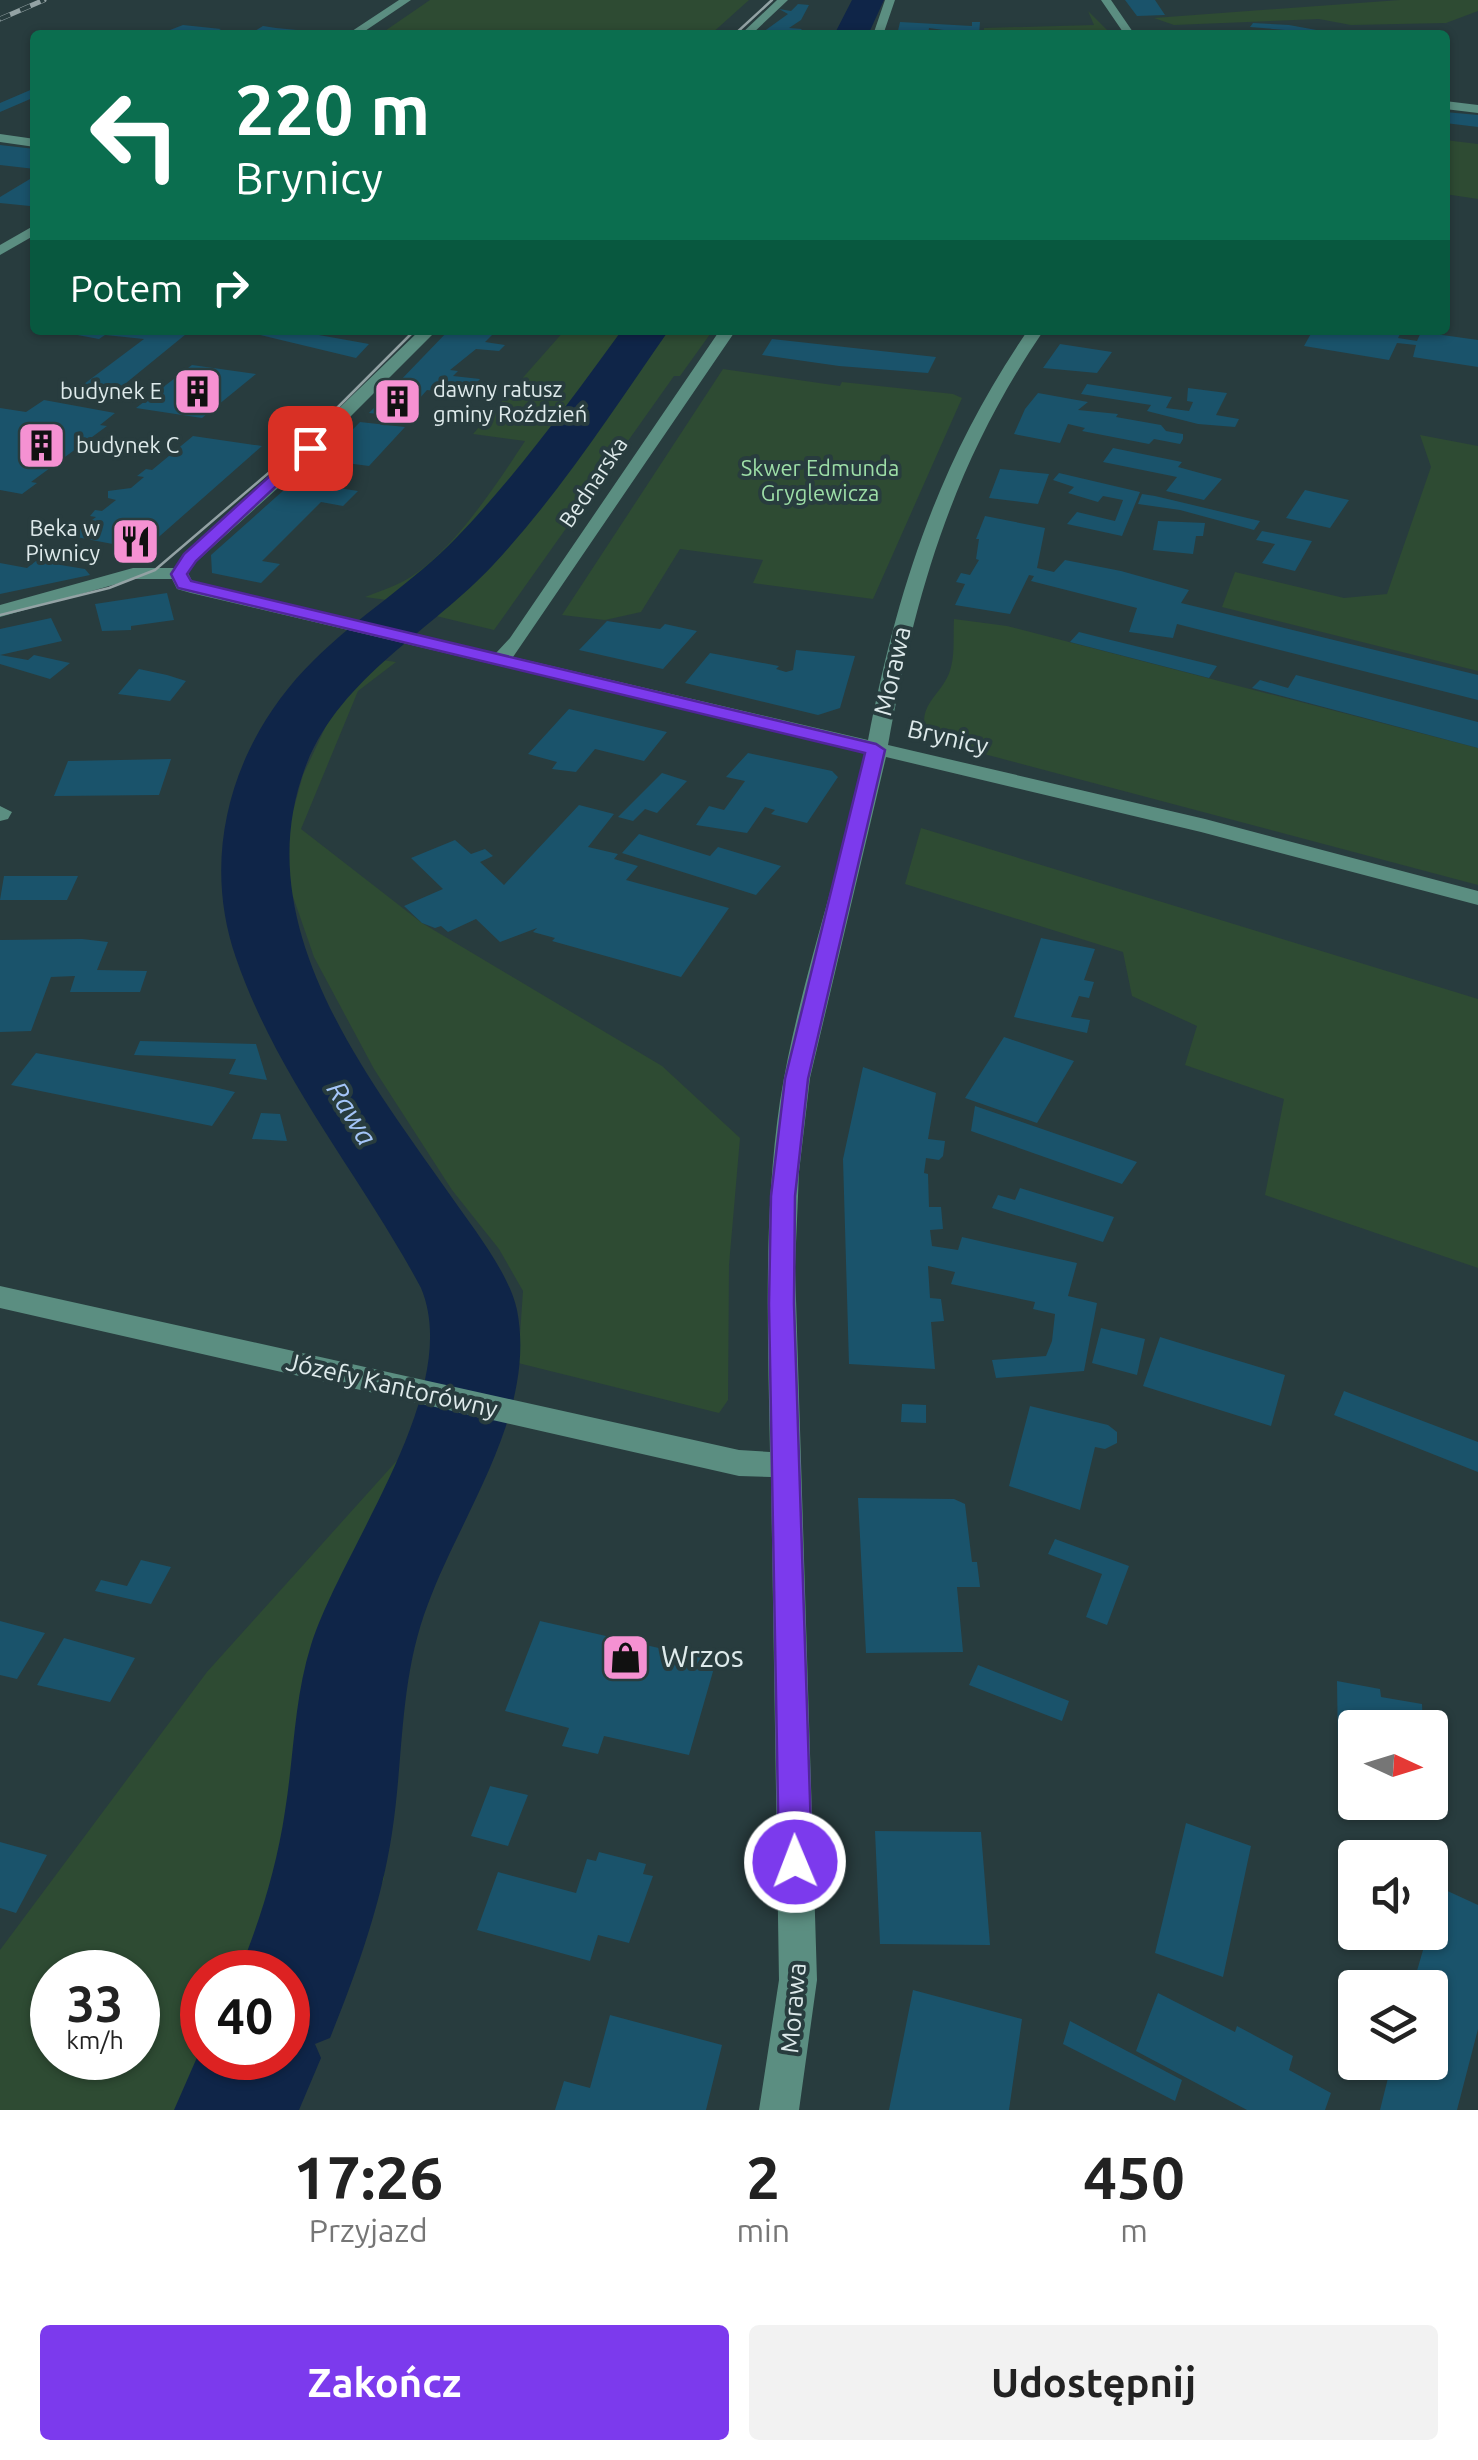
<!DOCTYPE html>
<html lang="pl">
<head>
<meta charset="utf-8">
<style>
  body { margin:0; font-family:Ubuntu,sans-serif; background:#f2f2f2; color:#222; height:100vh; display:flex; flex-direction:column; font-size:38px; white-space:nowrap }
  * { box-sizing:border-box; margin:0 }
  p { font-size:32px; color:#767676 }
  .icon { flex:none; width:55px; height:55px; fill:none; stroke:currentColor; stroke-width:2; stroke-linecap:round; stroke-linejoin:round }
  .map { position:relative; height:2110px; overflow:hidden }
  .side { display:flex; flex-direction:column; background:#fff; flex:1 }
  .side>* { flex:none }
  .guide { position:absolute; left:30px; top:30px; width:1420px; height:305px; border-radius:10px; box-shadow:0 2px 8px #0004; background:#0b6e4f; color:#fff; overflow:hidden }
  .needle { width:65px; rotate:94deg }
  .fabs { position:absolute; left:1338px; top:1710px; display:grid; gap:20px }
  .fabs a { display:grid; place-items:center; width:110px; height:110px; border-radius:10px; background:#fff; box-shadow:0 2px 8px #0004; font-size:50px }
  .speed { position:absolute; left:30px; top:1950px; display:flex; gap:20px; font-size:50px; font-weight:700; text-align:center }
  .speed>* { display:grid; place-content:center; width:130px; height:130px; border-radius:50%; background:#fff; box-shadow:0 2px 8px #0004; line-height:1 }
  .speed small { font-size:25px; font-weight:400 }
  .speed .limit { border:15px solid #d22; background:#fff; color:#111 }
  .pin { position:absolute; display:grid; place-items:center; width:85px; height:85px; color:#fff; margin:-42px; border-radius:20px; box-shadow:0 5px 15px #0006 }
  .me { position:absolute; width:110px; margin:-55px; rotate:359deg; stroke-linejoin:round; filter:drop-shadow(0 0 8px #0008) }
  .turn { display:flex; align-items:center; gap:35px; height:210px; padding:0 40px; font-size:45px }
  .turn .icon { width:130px; height:130px; stroke-width:2.5 }
  .turn b { display:block; font-size:70px; line-height:85px }
  .then { display:flex; align-items:center; height:95px; padding:0 40px; background:#0003; gap:20px; font-size:38px }
  .eta { display:flex; justify-content:space-evenly; align-items:center; height:170px; text-align:center }
  .eta b { font-size:60px; font-weight:600; line-height:70px }
  .button { display:flex; gap:20px; margin-top:auto; padding:20px 40px }
  .button a { flex:1; height:115px; border-radius:10px; background:#7c3aed; color:#fff; font-size:40px; font-weight:600; line-height:115px; text-align:center }
  .button a+a { background:#f2f2f2; color:#222 }
  .map>svg:first-child { display:block }
  .green { fill:#2e4b33; fill-rule:evenodd }
  .lines { fill:none; stroke-linecap:round; stroke-linejoin:round }
  .river { fill:#0f2548; fill-rule:evenodd }
  .building { fill:#1a536b }
  .minor { fill:#5b8e81; fill-rule:evenodd }
  .tram { stroke:#93a2a4; stroke-width:2.5 }
  .rail-casing { stroke:#93a2a4; stroke-width:5 }
  .rail { stroke:#283c3e; stroke-width:4; stroke-dasharray:11; stroke-linecap:butt }
  .route { fill:#7c3aed; stroke:#51269a; stroke-width:2.5 }
  .labels { text-anchor:middle; stroke-width:8; stroke-linejoin:round; paint-order:stroke }
  .far-poi-label { font-size:22px; fill:#deeaeb; stroke:#283c3e; text-anchor:start }
  .far-park-label { font-size:22px; fill:#9ddea7; stroke:#283c3e }
  .far-street-label { font-size:22px; fill:#deeaeb; stroke:#283c3e }
  .street-label { font-size:25px; fill:#deeaeb; stroke:#283c3e }
  .water-label { font-size:28px; font-style:italic; fill:#a4c5f8; stroke:#283c3e }
  .near-poi-label { font-size:30px; fill:#deeaeb; stroke:#283c3e; text-anchor:start }
</style>
</head>
<body>
<div class="map">
<svg width="1478" height="2110" viewBox="0 0 1478 2110">
  <rect width="100%" height="100%" fill="#283c3e"/>
  <!-- green -->
  <path class="green" d="M430,0H749L710,35H379Z
    M1400,0H1478V11L1446,23L1351,25L1319,19L1174,25L1154,18Z
    M1088,11L1112,35H983L984,28L1094,25Z
    M1445,140L1478,144V199L1445,194Z
    M565,330H633L462,547L436,573L395,601L365,597C377,592 390,588 402,582C449,558 496,485 525,441L473,434Z
    M665,330H713L680,376H674L494,630L432,615L472,583Z
    M723,369L840,386L842,382L953,394L962,398L873,599L753,583L763,560L680,549L641,612L605,620L562,615Z
    M1420,435L1478,446V671L1222,607L1235,572L1344,598L1387,594L1431,467Z
    M954,619L1007,626L1478,748V885L954,746L925,730C919,701 945,693 951,667C955,653 953,634 954,619Z
    M375,659L396,662L358,691L301,829L422,923L662,1066L740,1138L729,1265L728,1400L719,1413L518,1363L523,1291L499,1249L452,1190L374,1069L314,957L289,885L287,833L303,775L341,694Z
    M921,828L1478,999V1268L1265,1195L1284,1099L1185,1065L1197,1026L1132,996L1123,952L905,884Z
    M402,1455L485,1475L394,1669L384,1879L305,2053L271,2110H0V1950L207,1672ZM52,1972H138V2058H52ZM202,1972H288V2058H202Z"/>
  <g class="lines">
    <!-- river -->
    <path class="river" d="M852,0H884L868,35H834Z
      M622,330H669C614,409 560,493 494,564C431,632 339,677 305,768C247,924 364,1072 448,1192C470,1224 509,1272 517,1310C537,1413 462,1512 428,1604C399,1679 404,1755 392,1833C381,1905 357,1971 330,2038L315,2044L321,2058L299,2110H174L202,2046V2058H288V1972H239C260,1921 277,1866 285,1811C294,1756 294,1699 311,1645C342,1547 464,1391 421,1288C362,1177 278,1080 236,958C199,852 234,739 313,661C358,616 413,583 457,537C518,474 570,401 622,330Z"/>
  </g>
  <!-- building -->
  <path class="building" d="M1125,0H1155L1165,15L1137,16Z
    M798,4L809,5L801,20L789,28L802,29L796,35H759L788,14L779,9L791,11Z
    M900,22L972,26V22H980L979,35L929,28L928,35H897Z
    M1253,23L1289,25L1344,35L1250,27Z
    M183,25L221,29L210,35H157Z
    M263,26L276,28L318,32L284,35L253,32Z
    M35,88V97L0,112V103Z
    M1445,112L1478,115V127L1445,123Z
    M0,145L35,149V169L0,165Z
    M35,176V203L30,206L0,203V197Z
    M50,330H191L115,392L80,387L144,339L105,335L99,339Z
    M239,330H291L369,344L356,358Z
    M449,330H497L485,342L505,345L499,351L476,349L450,370L458,371L453,376L480,379L466,395L427,390L403,417L369,413Z
    M1313,330L1338,334L1340,330H1402L1398,338L1417,341L1421,332L1478,340V367L1413,357L1416,345L1397,343L1389,360L1304,346Z
    M772,339L881,351L936,357L928,373L839,366L762,355Z
    M1060,344L1112,352L1097,373L1043,368Z
    M192,365L256,374L202,418L136,408Z
    M1087,384L1172,397L1166,408L1189,411L1193,402L1187,401L1188,388L1227,393L1216,415L1239,419L1235,427L1198,424L1147,411L1151,405L1081,394Z
    M1038,393L1088,402L1078,410L1118,414L1116,417L1161,425L1166,431L1183,434V439L1180,444L1154,439L1149,444L1082,431L1085,428L1068,424L1060,443L1014,434L1025,409Z
    M44,400L115,413L100,425L107,426L31,482L37,483L22,494L0,490V408L26,412Z
    M360,422L405,427L369,466L323,460Z
    M193,436L262,446L144,550L71,536L96,517L90,516L95,510L102,511L116,500L108,498V491L131,488L144,477L137,476L146,469L152,470Z
    M1113,448L1182,462L1178,467L1222,479L1204,500L1166,491L1177,477L1103,462Z
    M1000,469L1049,474L1038,504L989,498Z
    M1059,473L1140,492L1122,536L1067,524L1077,512L1115,521L1123,500L1103,496L1098,502L1068,493L1074,487L1053,480Z
    M294,481L358,491L343,506L321,502L262,561L280,564L261,583L212,573L211,555Z
    M1305,490L1349,500L1330,528L1286,518Z
    M1142,494L1155,496L1260,521L1254,530L1180,510L1138,504Z
    M985,516L1045,528L1037,568L1054,572L1065,560L1121,571L1189,590L1181,603L1478,675V700L1177,624L1173,638L1129,632L1137,608L1031,581L1034,576L1029,575L1010,614L955,605L965,584L956,582L961,573L970,575L979,560L976,559L979,539H976Z
    M1158,521L1205,523L1203,536H1196L1193,554L1153,550Z
    M1262,531L1312,541L1295,571L1262,563L1275,544L1256,540Z
    M36,561L85,569L90,575L0,594V563L27,568Z
    M167,593L174,620L131,626V630L102,631L95,604Z
    M51,618L62,641L0,655L28,660L34,655L70,663L50,679L0,664V629Z
    M607,621L660,629L665,624L697,631L663,669L579,650Z
    M1079,632L1115,641L1217,666L1209,678L1070,642Z
    M796,650L855,656L840,708L818,715L685,683L710,653L779,666L776,669L786,672L793,670Z
    M139,669L167,675L186,681L170,701L118,694Z
    M1296,675L1478,722V748L1252,688L1260,680L1288,688Z
    M569,709L667,732L644,761L595,749L576,772L552,769L557,762L528,754Z
    M748,753L832,771L838,777L807,823L771,814L775,810L765,807L747,833L696,825L709,806L724,810L745,781L726,777Z
    M171,759L159,795L54,796L68,761Z
    M662,773L687,781L657,813L645,809L633,821L618,817Z
    M579,805L614,814L588,847L618,854L614,859L638,866L626,880L729,908L681,977L552,941L555,938L533,932L537,928L500,942L476,919L448,932L441,926L435,928L422,923L404,906L443,889L411,858L455,840L471,854L485,849L493,856L480,862L504,885Z
    M639,834L710,856L718,847L781,866L756,895L622,853Z
    M4,876H78L67,900H0Z
    M1041,938L1095,949L1084,980L1094,982L1089,998L1079,996L1071,1017L1090,1020L1087,1033L1014,1017Z
    M82,939L108,942L97,970L147,971L140,992H70L75,976L51,977L31,1031L0,1032V940Z
    M1004,1037L1074,1061L1037,1123L965,1098Z
    M140,1041L256,1044L267,1080L229,1074L236,1059L134,1055Z
    M36,1053L214,1087L235,1092L212,1126L11,1085Z
    M863,1067L936,1093L928,1139L945,1141L943,1156L939,1160L926,1158L924,1173L928,1174L929,1207H941L943,1229L930,1230L932,1246L958,1250L962,1237L1077,1263L1068,1296L1097,1303L1084,1371L996,1378L992,1360L1046,1356L1052,1341L1055,1314L1033,1309L1035,1302L951,1284L955,1272L928,1266L930,1298L941,1299L944,1321L931,1322L935,1369L849,1364L843,1159Z
    M975,1106L1103,1150L1137,1162L1122,1184L1090,1173L971,1131Z
    M261,1113L280,1114L287,1141L252,1139Z
    M1020,1188L1114,1217L1103,1242L992,1208L998,1195L1015,1200Z
    M1101,1328L1145,1339L1137,1375L1092,1363Z
    M1160,1337L1285,1375L1271,1426L1143,1386Z
    M1344,1391L1478,1442V1472L1334,1415Z
    M902,1404L926,1405V1423L901,1422Z
    M1030,1406L1108,1425L1117,1432V1443L1105,1449L1095,1447L1080,1510L1009,1486Z
    M858,1498L954,1499L965,1504L972,1562H977L980,1587H957L963,1652L866,1653Z
    M1055,1539L1129,1566L1107,1625L1086,1617L1102,1574L1048,1554Z
    M141,1560L171,1567L151,1604L95,1591L101,1580L127,1586Z
    M0,1621L45,1633L17,1679L0,1675Z
    M540,1621L716,1661L689,1755L604,1736L598,1754L562,1746L569,1728L505,1711Z
    M64,1638L135,1658L110,1702L37,1685Z
    M978,1665L1069,1701L1062,1721L969,1685Z
    M1337,1681L1380,1689L1381,1697L1422,1704L1423,1728H1355V1750L1338,1748Z
    M490,1786L528,1795L508,1846L471,1836Z
    M1186,1823L1251,1846L1223,1977L1155,1953Z
    M875,1831L981,1832L990,1945L880,1944Z
    M0,1842L47,1855L16,1913L0,1908Z
    M599,1852L646,1864L643,1874L653,1876L629,1943L598,1935L590,1961L477,1930L498,1872L576,1893L587,1859L596,1861Z
    M1441,1888L1478,1905V2029L1457,2110H1380L1392,2062H1430V1988H1412Z
    M913,1990L1022,2019L1009,2110H889Z
    M1158,1993L1235,2032L1237,2026L1293,2056L1289,2070L1331,2093L1325,2110H1247L1136,2051Z
    M610,2015L722,2045L706,2110H555L564,2081L590,2088Z
    M1070,2021L1182,2080L1175,2101L1063,2044Z"/>
  <g class="lines">
    <!-- minor -->
    <path class="minor" d="M399,0H411L359,35H346Z
      M777,0H788L751,35H740Z
      M885,0H895L883,35H873Z
      M1101,0H1111L1135,35H1125Z
      M1445,101L1478,105V113L1445,109Z
      M0,134L35,139V147L0,142Z
      M35,225V235L0,255V245Z
      M420,330H437L289,478L196,562L188,573L192,581L496,653L510,638L720,330H736L513,657L868,740C898,587 939,460 1028,330H1044C954,462 916,590 888,745L1205,819L1478,891V905L1201,832L886,757L810,1078L799,1172L795,1267L817,1980L799,2110H759L779,1980L771,1477L739,1476L0,1308V1286L739,1450L770,1452C768,1335 763,1217 780,1101C799,983 841,869 866,752L191,593L177,589L172,579H134L0,617V605L133,568H174Z
      M0,806L12,812L8,819L0,821Z"/>
    <!-- tram -->
    <path class="tram" d="M734,35L772,0
      M0,615L109,588L155,570L293,452L415,330"/>
    <defs>
      <path id="rail" d="M0,19L44,0"/>
    </defs>
    <!-- rail casing -->
    <use href="#rail" class="rail-casing"/>
    <!-- rail -->
    <use href="#rail" class="rail"/>
  </g>
  <!-- route -->
  <path class="route" d="M304,445L317,448L196,561L187,574L191,581L876,744L885,750L808,1079L795,1196L794,1304L812,1862L807,1873L795,1878L784,1873L779,1862L769,1304L771,1196L785,1079L865,753L178,588L171,574L184,554Z"/>
  <!-- icons -->
  <defs>
    <symbol id="building-square" viewBox="-11 -11 22 22"><rect x="-9" y="-9" width="18" height="18" rx="4" fill="#f591d2" stroke="#283c3e"/><path d="M-4-6H4V6H1V3H-1V6H-4ZM-2.5-4.3h1.7v1.8h-1.7ZM.8-4.3h1.7v1.8H.8ZM-2.5-1h1.7V.8h-1.7ZM.8-1h1.7V.8H.8Z" fill="#111"/></symbol>
    <symbol id="restaurant-square" viewBox="-11 -11 22 22"><rect x="-9" y="-9" width="18" height="18" rx="4" fill="#f591d2" stroke="#283c3e"/><path d="M-5-6h1v4h1v-4h1v4h1v-4h1v5L-1.5 .5V6h-2V.5L-5-1ZM5-6V6H3V1.5H1.5Q1.5-4 5-6Z" fill="#111"/></symbol>
    <symbol id="shop-square" viewBox="-11 -11 22 22"><rect x="-9" y="-9" width="18" height="18" rx="4" fill="#f591d2" stroke="#283c3e"/><path d="M-5-2.5h2.3a2.7 3.5 0 0 1 5.4 0H5L5.5 6h-11ZM-1.5-2.5h3a1.5 2.3 0 0 0-3 0Z" fill="#111"/></symbol>
  </defs>
  <g fill-rule="evenodd">
    <use href="#building-square" x="170" y="364" width="55" height="55"/>
    <use href="#building-square" x="370" y="374" width="55" height="55"/>
    <use href="#building-square" x="14" y="418" width="55" height="55"/>
    <use href="#restaurant-square" x="108" y="514" width="55" height="55"/>
    <use href="#shop-square" x="598" y="1630" width="55" height="55"/>
  </g>
  <g class="labels">
    <!-- far-poi labels -->
    <g class="far-poi-label">
      <text x="433" y="397">dawny ratusz<tspan x="433" dy="25">gminy Roździeń</tspan></text>
      <text x="162" y="399" text-anchor="end">budynek E</text>
      <text x="76" y="453">budynek C</text>
      <text x="100" y="536" text-anchor="end">Beka w<tspan x="100" dy="25">Piwnicy</tspan></text>
    </g>
    <!-- far-park labels -->
    <g class="far-park-label">
      <text x="820" y="476">Skwer Edmunda<tspan x="820" dy="25">Gryglewicza</tspan></text>
    </g>
    <!-- far-street labels -->
    <g class="far-street-label">
      <text transform="translate(593 482) rotate(-56)" y="8">Bednarska</text>
    </g>
    <!-- street labels -->
    <g class="street-label">
      <text transform="translate(892 671) rotate(-77)" y="9">Morawa</text>
      <text transform="translate(948 737) rotate(13)" y="9">Brynicy</text>
      <text transform="translate(392 1385) rotate(13)" y="9">Józefy Kantorówny</text>
      <text transform="translate(793 2008) rotate(-85)" y="9">Morawa</text>
    </g>
    <!-- water labels -->
    <g class="water-label">
      <text transform="translate(352 1113) rotate(59)" y="10">Rawa</text>
    </g>
    <!-- near-poi labels -->
    <g class="near-poi-label">
      <text x="661" y="1667">Wrzos</text>
    </g>
  </g>
</svg>
<div class="fabs">
<a><svg class="needle" viewBox="-14 -14 28 28"><path d="M0-13l5 13h-10z" fill="#e53935"/><path d="M0 13l5-13h-10z" fill="#767676"/></svg></a>
<a><svg class="icon" aria-label="sound" viewBox="0 0 24 24"><path d="M4 9h4l5-4v14l-5-4H4zM17 9q2 3 0 6"/></svg></a>
<a><svg class="icon" aria-label="layers" viewBox="0 0 24 24"><path d="M12 4l9 5-9 5-9-5zM3 14l9 5 9-5"/></svg></a>
</div>
<div class="speed"><div>33<small>km/h</small></div><div class="limit">40</div></div>
<div class="pin" style="left:310px;top:448px;background:#d93025"><svg class="icon" aria-label="arrive" viewBox="0 0 24 24"><path d="M6 21V4h12l-3 4 3 4H6"/></svg></div>
<svg class="me" style="left:795px;top:1862px" viewBox="-20 -20 40 40"><circle r="17" fill="#7c3aed" stroke="#fff" stroke-width="3"/><path d="M0-11L8 9 0 5-8 9z" fill="#fff"/></svg>
<div class="guide">
<div class="turn"><svg class="icon" aria-label="left" viewBox="0 0 24 24"><path d="M17 20v-9H6M10 6l-5 5 5 5"/></svg><div><b>220 m</b>Brynicy</div></div>
<div class="then">Potem<svg class="icon" aria-label="right" viewBox="0 0 24 24"><path d="M7 20v-9h11M14 6l5 5-5 5"/></svg></div>
</div>
</div>
<section class="side">
<div class="eta">
<div><b>17:26</b><p>Przyjazd</p></div>
<div><b>2</b><p>min</p></div>
<div><b>450</b><p>m</p></div>
</div>
<div class="button"><a>Zakończ</a><a>Udostępnij</a></div>
</section>
</body>
</html>
